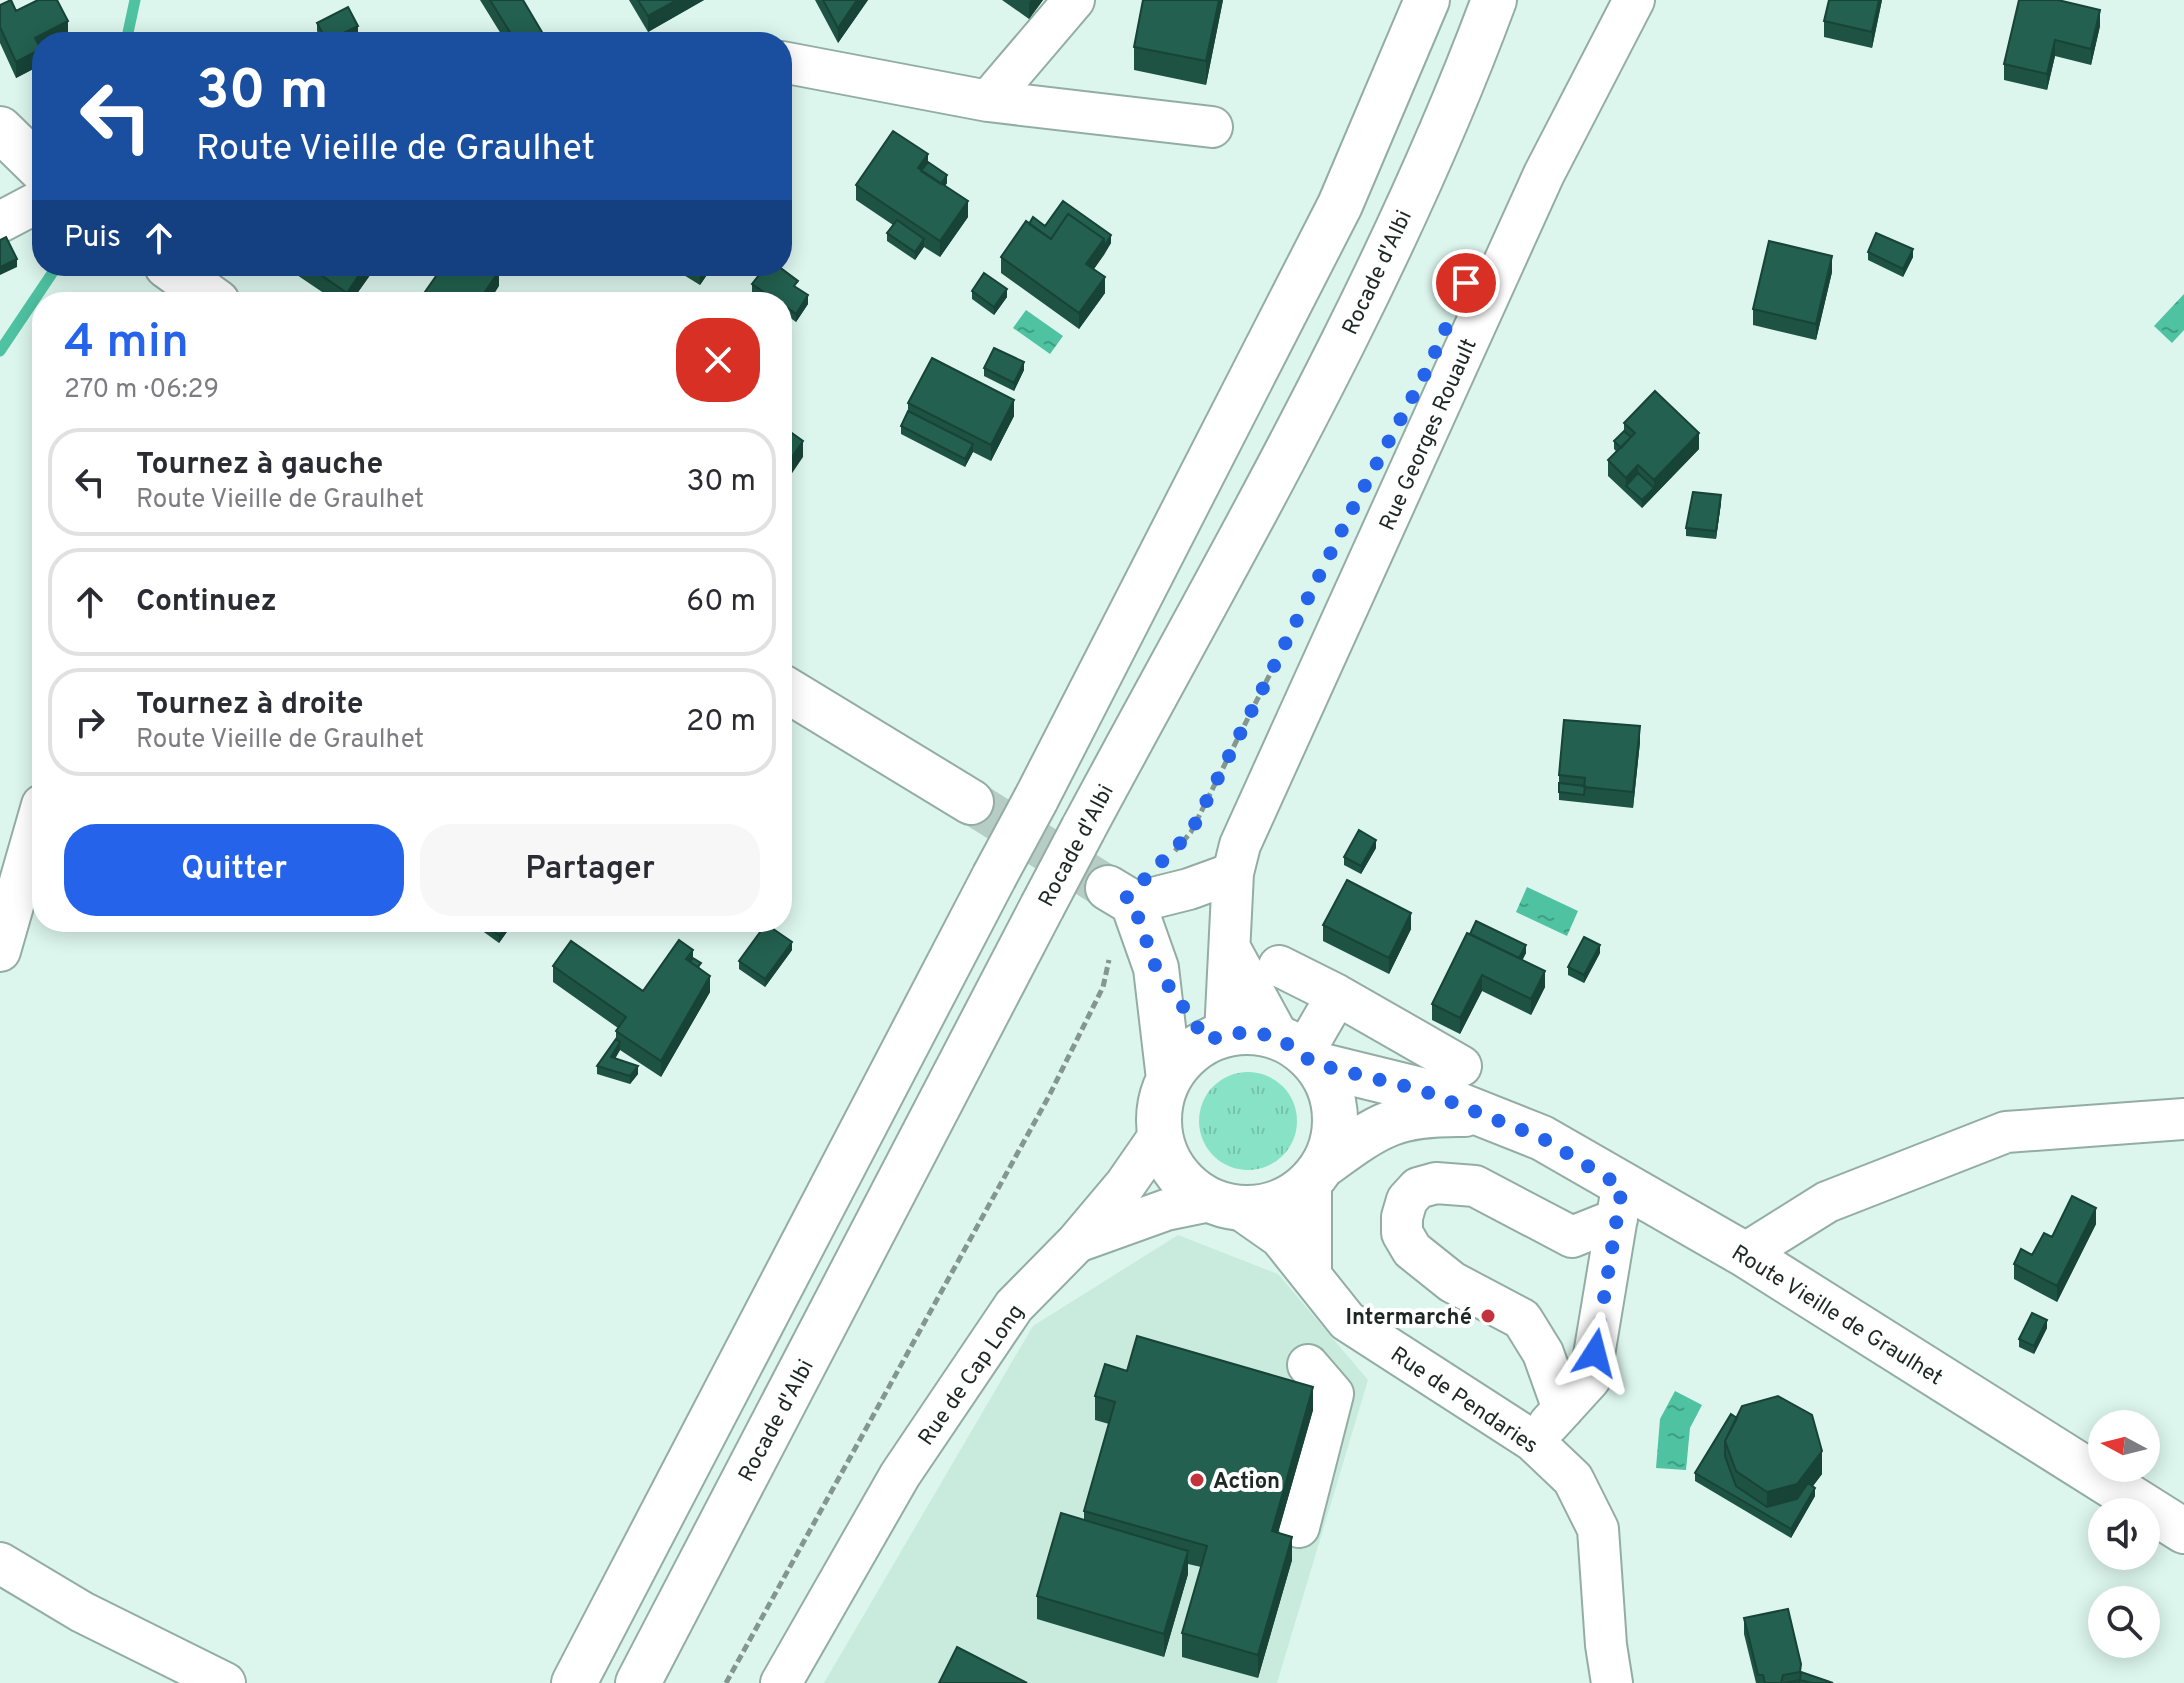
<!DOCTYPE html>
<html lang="fr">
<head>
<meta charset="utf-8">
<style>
  body { margin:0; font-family:Overpass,sans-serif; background:#f7f7f7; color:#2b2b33; height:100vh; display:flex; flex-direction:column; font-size:30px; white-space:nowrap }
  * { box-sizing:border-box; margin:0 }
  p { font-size:26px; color:#7c7c81 }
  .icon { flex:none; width:44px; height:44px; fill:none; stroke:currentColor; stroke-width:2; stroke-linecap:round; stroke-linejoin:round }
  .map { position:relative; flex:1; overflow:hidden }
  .details { position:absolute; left:32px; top:292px; width:760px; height:640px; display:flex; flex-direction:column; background:#fff; border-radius:32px; box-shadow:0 4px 20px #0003 }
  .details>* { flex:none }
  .top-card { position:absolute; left:32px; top:32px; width:760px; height:244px; border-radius:32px; box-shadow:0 4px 20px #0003; background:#1a4fa0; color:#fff; overflow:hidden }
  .needle { width:52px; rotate:277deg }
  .tools { position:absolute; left:2088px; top:1410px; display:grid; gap:16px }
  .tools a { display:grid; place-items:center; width:72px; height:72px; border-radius:50%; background:#fff; box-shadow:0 4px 20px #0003; font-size:40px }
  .pin { position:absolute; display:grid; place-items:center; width:68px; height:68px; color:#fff; margin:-34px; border:4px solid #fff; border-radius:50%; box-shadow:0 2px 8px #0007 }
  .me { position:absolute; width:88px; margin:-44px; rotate:9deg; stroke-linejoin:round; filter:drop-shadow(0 0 6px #0008) }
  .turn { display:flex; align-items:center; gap:28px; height:168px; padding:0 32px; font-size:36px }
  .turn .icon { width:104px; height:104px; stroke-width:2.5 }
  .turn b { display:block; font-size:56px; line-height:68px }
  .then { display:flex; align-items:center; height:76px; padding:0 32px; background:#0003; gap:16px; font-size:30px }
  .round { display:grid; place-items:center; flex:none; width:84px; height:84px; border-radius:32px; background:#f7f7f7 }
  .summary { display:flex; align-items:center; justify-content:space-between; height:136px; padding:0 32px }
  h1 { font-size:48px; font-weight:600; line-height:60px; color:#2563eb }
  .button { display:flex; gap:16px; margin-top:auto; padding:16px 32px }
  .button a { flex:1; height:92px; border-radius:32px; background:#2563eb; color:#fff; font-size:32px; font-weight:600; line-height:92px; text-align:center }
  .button a+a { background:#f7f7f7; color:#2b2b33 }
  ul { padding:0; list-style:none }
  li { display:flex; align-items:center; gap:24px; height:108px; margin:0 16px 12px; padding:0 16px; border:4px solid #e1e1e2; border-radius:32px }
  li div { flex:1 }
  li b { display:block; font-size:30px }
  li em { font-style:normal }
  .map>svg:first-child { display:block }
  .built { fill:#c8ebde }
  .grass { fill:url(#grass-tufts) }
  .water { fill:url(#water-ripples) }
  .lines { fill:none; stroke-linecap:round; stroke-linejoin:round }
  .stream { stroke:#4ec2a1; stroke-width:11 }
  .major-tunnel { stroke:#b6cdc5; stroke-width:44; stroke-dasharray:44 22; stroke-linecap:butt }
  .minor-casing { stroke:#94ada4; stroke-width:44 }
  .major-casing { stroke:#94ada4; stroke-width:48 }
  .highway-casing { stroke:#94ada4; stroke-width:48 }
  .path { stroke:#83968f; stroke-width:5; stroke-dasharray:8 4; stroke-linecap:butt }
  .minor { stroke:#fff; stroke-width:40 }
  .major { stroke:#fff; stroke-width:44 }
  .highway { stroke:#fff; stroke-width:44 }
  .highway-bridge-casing { stroke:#94ada4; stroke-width:48; stroke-linecap:butt }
  .highway-bridge { stroke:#fff; stroke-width:44 }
  .wall { fill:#1e5344 }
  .shaded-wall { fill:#184337 }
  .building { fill:#23604f; stroke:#184337; stroke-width:2 }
  .route { stroke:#2563eb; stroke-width:14; stroke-dasharray:0 25.2 }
  .poi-dot { fill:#c3333e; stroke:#fff; stroke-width:3 }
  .labels { text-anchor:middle; stroke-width:8; stroke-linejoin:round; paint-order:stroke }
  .street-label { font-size:22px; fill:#1d2723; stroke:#fff }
  .poi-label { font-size:22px; font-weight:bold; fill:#1d2723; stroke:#fff; text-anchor:end }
</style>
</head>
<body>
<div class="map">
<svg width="2184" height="1683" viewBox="0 0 2184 1683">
  <defs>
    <pattern id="grass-tufts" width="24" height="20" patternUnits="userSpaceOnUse" patternTransform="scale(2)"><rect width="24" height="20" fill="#88e3c6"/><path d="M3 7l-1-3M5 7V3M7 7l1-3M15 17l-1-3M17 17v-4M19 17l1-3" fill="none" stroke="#75c3aa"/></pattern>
    <pattern id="water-ripples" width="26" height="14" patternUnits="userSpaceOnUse" patternTransform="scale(2)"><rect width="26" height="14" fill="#4ec2a1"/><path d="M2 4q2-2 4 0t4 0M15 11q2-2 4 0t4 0" fill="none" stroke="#409e83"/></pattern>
  </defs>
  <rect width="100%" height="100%" fill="#dcf6ed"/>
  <!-- built -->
  <path class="built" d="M1178,1235L1278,1274L1368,1380L1277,1683H824L1033,1326Z"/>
  <!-- grass -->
  <path class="grass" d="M1199 1121a49 49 0 1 1 98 0a49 49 0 1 1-98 0Z"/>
  <!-- water -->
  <path class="water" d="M2184,294V330L2172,343L2154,326Z
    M1026,310L1063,336L1050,354L1013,328Z
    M1527,887L1578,911L1567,936L1516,912Z
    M1675,1391L1702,1405L1690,1428L1686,1470L1656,1468L1660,1419Z"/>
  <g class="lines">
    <!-- stream -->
    <path class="stream" d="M126,42L135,0
      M0,351L57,266"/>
    <!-- major-tunnel -->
    <path class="major-tunnel" d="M971,802L1108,888"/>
    <defs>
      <path id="minor" d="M782,62L988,101L1212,127
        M988,101L1074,0
        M0,222L42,200
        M1133,903L1189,889L1233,873
        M1231,950L1279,1038
        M0,951L42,805
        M1279,966L1337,995L1461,1066
        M1225,1034L1233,873L1240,845L1544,174L1634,0
        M1304,1052L1337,995
        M1311,1182V1273
        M1240,1209L1280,1237L1347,1321L1533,1441L1573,1479L1598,1529L1606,1645L1612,1683
        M1077,1242L1166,1210L1210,1201
        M1744,1254L1827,1202L2006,1132L2184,1119
        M1563,1409L1543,1353L1522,1319L1452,1282L1412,1250L1402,1233V1217L1407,1200L1418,1188L1436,1183L1475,1186L1572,1237L1617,1219
        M1549,1424L1590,1379L1620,1199
        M1299,1527L1333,1394L1308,1365
        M0,1563L82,1612L225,1683
        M781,1683L900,1475L1014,1306L1077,1242L1125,1185L1159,1136"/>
      <path id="major" d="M0,129L42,170
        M167,266L217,302
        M782,687L971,802
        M1108,888L1133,903L1156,968L1169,1079
        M1159 1120a88 88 0 1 1 176 0a88 88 0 1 1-176 0Z
        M1315,1064L1421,1090L1542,1138L1744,1254L2184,1531
        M1324,1165C1379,1125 1394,1113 1465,1114"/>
      <path id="highway" d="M1036,799L1340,205L1427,0
        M1083,829C1228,558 1387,289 1494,0
        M574,1683L994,877
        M638,1683L1042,907"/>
    </defs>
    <!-- minor casing -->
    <use href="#minor" class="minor-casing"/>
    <!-- major casing -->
    <use href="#major" class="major-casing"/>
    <!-- highway casing -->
    <use href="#highway" class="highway-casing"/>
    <!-- path -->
    <path class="path" d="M1175,851L1191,832L1277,660
      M726,1683L1049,1096L1103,987L1109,960"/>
    <!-- minor -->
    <use href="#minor" class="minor"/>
    <!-- major -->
    <use href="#major" class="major"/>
    <!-- highway -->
    <use href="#highway" class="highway"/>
    <defs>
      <path id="highway-bridge" d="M994,877L1036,799
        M1042,907L1083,829"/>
    </defs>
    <!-- highway-bridge casing -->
    <use href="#highway-bridge" class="highway-bridge-casing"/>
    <!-- highway-bridge -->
    <use href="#highway-bridge" class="highway-bridge"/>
  </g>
  <!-- wall -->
  <path class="wall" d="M480,0H523L546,42H506Z
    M629,0H704L648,32Z
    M815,0H868L838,43Z
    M1002,0H1043L1029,19Z
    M1143,0H1223L1206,85L1134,70V47Z
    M1882,0L1872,48L1824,37V21Z
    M0,5L16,11L68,37L41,51V65L16,78L0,43Z
    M2100,10V26L2091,65L2055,56L2047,90L2004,80V64Z
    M317,23L358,34L342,42H323L317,31Z
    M928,162L947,183L945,186L968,217L940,257L924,247L915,260L887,241V233L893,225L856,200V185Z
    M1029,224L1045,226L1111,243L1094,269L1105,293L1079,329L1001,273V257Z
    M1868,252L1913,257L1903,277L1868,260Z
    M272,266H291L285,275Z
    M294,266H373V271L351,302H337L294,273Z
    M669,266H713L700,285Z
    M1832,272L1816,340L1753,325V309Z
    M752,284L798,289L808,304L796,322L782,312V302H767L752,293Z
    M972,291L1007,297L994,315L972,299Z
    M984,368L1024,370L1014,391L984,376Z
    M908,403L1014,416L991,461L973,452L965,467L901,434V426L908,411Z
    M1624,423L1699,449L1642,508L1608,476V460L1617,452L1614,449V441L1624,431Z
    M1721,503L1716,539L1686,536V528Z
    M1640,742L1633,808L1559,800V775Z
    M1376,848L1361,874L1344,865V857Z
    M470,922H509V929L499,943Z
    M1323,925L1411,929L1389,974L1323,941Z
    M1467,933L1526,953L1522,960L1545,987L1531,1015L1482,991L1460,1034L1432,1020V1004Z
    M792,950L765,987L739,969V961Z
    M1600,953L1584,983L1568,975V967Z
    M693,958L701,969L710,992L661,1077L620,1050L615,1059L638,1074L630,1084L597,1074V1066L616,1039V1031L618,1028L553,982V966L643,991Z
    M2096,1224L2057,1302L2014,1279V1264L2032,1255L2052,1237Z
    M2047,1328L2034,1354L2019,1347V1339Z
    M1127,1371L1313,1410L1278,1533L1292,1560L1258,1678L1182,1657V1633L1201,1567L1188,1564V1574L1164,1657L1037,1619V1596L1084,1520V1511L1109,1424L1095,1420V1396Z
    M1737,1418L1822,1474L1813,1486L1815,1496L1791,1538L1695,1481V1473Z
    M1744,1618L1801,1673L1833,1683H1756L1744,1634Z"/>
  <!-- shaded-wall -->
  <path class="shaded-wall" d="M677,0H704L648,32V16Z
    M857,0H868L838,43V28Z
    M1031,0H1043L1029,19V3Z
    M1219,0H1223L1206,85V61Z
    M1879,0H1882L1872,48V32Z
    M2100,10V26L2091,65V49Z
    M68,21V37L59,42H42L41,65L16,78V62L35,38Z
    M358,26V34L342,42H327Z
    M2055,40V56L2047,90V74Z
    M928,154V170L922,178L918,168Z
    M947,175V183L938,197V189Z
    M968,201V217L940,257V241Z
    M1111,235V243L1104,255V247Z
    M924,239V247L915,260V252Z
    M1104,239V255L1086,280V264Z
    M1913,249V257L1903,277V269Z
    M1832,256V272L1816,340V324Z
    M17,259V267L0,275V267Z
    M285,266H291L285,275Z
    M365,266H373V271L351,302H347V293Z
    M702,266H713L700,285V269Z
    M499,271V286L489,302H478Z
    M1105,277V293L1079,329V313Z
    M1007,289V297L994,315V307Z
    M808,295V304L796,322V314Z
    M1024,362V370L1014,391V383Z
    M1014,400V416L991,461V445Z
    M1699,433V449L1642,508V500L1654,488V480Z
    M803,441V457L782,488V472Z
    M973,444V452L965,467V459Z
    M1638,465V481L1626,486V478Z
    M1721,495V503L1716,539V531Z
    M1640,726V742L1633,808V792Z
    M1376,840V848L1361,874V866Z
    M1411,913V929L1389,974V958Z
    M509,922V929L499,943V935Z
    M792,942V950L765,987V979Z
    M1526,945V953L1516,973V965Z
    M1600,945V953L1584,983V975Z
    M693,950V966L686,959Z
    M1545,971V987L1531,1015V999Z
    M1482,975V991L1460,1034V1018Z
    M710,976V992L661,1077V1061Z
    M620,1042V1050L611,1065V1057Z
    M638,1066V1074L630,1084V1076Z
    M2096,1208V1224L2057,1302V1286Z
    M2047,1320V1328L2034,1354V1346Z
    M1313,1387V1410L1272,1554V1531Z
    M1822,1451V1474L1797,1507L1767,1515V1492Z
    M1815,1488V1496L1791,1538V1529Z
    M1292,1537V1560L1258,1678V1655Z
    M1188,1551V1574L1164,1657V1634Z"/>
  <!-- building -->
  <path class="building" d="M11,0L16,11L38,0H57L68,21L35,38L41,49L16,62L0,27V5Z
    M490,0H523L546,39L541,42H516Z
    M638,0H677L648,16Z
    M823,0H857L838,28Z
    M1143,0H1219L1206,61L1134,47Z
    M1829,0H1879L1872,32L1824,21Z
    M2019,0H2058L2100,10L2091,49L2055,40L2047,74L2004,64Z
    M348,7L358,26L327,41L317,23Z
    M893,131L928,154L918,168L968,201L940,241L856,185Z
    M928,162L947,175L941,184L921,171Z
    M1063,201L1111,235L1104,247V239L1068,214L1051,239L1029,224L1033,217L1045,226Z
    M1068,214L1104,239L1086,264L1105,277L1079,313L1001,257L1026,221L1051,239Z
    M897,220L924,239L915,252L887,233Z
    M1876,233L1913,249L1903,269L1868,252Z
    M6,237L17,259L0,267V240Z
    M1769,241L1832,256L1816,324L1753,309Z
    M308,266H365L347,293Z
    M443,266H493L499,271L478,302H418Z
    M766,266H778L798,281L794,286L808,295L796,314L782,304V302H778L752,284Z
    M984,273L1007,289L994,307L972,291Z
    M994,348L1024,362L1014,383L984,368Z
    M932,358L1014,400L991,445L908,403Z
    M1655,391L1699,433L1654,480L1638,465L1626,478L1608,460L1635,433L1624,423Z
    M908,411L973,444L965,459L901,426Z
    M782,426L803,441L782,472Z
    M1624,431L1631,437L1621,448L1614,441Z
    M1638,473L1654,488L1642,500L1626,486Z
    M1693,492L1721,495L1716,531L1686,528Z
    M1564,720L1640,726L1633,792L1584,787L1585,778L1559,775Z
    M1559,783L1585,786L1584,795L1559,792Z
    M1359,830L1376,840L1361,866L1344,857Z
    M1347,880L1411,913L1389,958L1323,925Z
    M1476,921L1526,945L1519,958L1470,934Z
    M481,922H509L499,935Z
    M766,924L792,942L765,979L739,961Z
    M1467,933L1545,971L1531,999L1482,975L1460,1018L1432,1004Z
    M1584,937L1600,945L1584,975L1568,967Z
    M679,940L693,950L686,959L710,976L661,1061L616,1031L626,1017L553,966L571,941L643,991Z
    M693,958L701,963L698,967L690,962Z
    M616,1039L620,1042L611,1057L638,1066L630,1076L597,1066Z
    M2072,1196L2096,1208L2057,1286L2014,1264L2021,1249L2032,1255L2044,1233L2052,1237Z
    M2032,1313L2047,1320L2034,1346L2019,1339Z
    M1137,1336L1313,1387L1272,1531L1292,1537L1258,1655L1182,1633L1207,1546L1084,1511L1115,1402L1095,1396L1105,1364L1127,1371Z
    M1778,1396L1812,1415L1822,1451L1797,1484L1767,1492L1736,1471L1725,1441L1742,1406Z
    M1731,1414L1737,1418L1725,1441V1456L1736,1486L1767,1507L1797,1499L1808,1483L1815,1488L1791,1529L1695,1473Z
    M1061,1513L1188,1551L1164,1634L1037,1596Z
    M1788,1609L1801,1664L1800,1672L1783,1675L1781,1683H1765L1763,1675H1758L1744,1618Z
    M957,1647L1027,1683H939Z
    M1801,1672L1833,1683H1812L1800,1680Z
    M1800,1680L1799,1683H1783Z"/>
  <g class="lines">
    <!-- route -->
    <path class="route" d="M1466,283L1427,370L1355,504L1191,832L1126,898L1133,903L1156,968L1207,1041L1225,1034L1253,1032L1279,1038L1315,1064L1421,1090L1542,1138L1622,1187L1595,1353"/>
  </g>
  <!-- markers -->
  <g class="poi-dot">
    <circle cx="1488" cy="1316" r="8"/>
    <circle cx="1197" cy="1480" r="8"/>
  </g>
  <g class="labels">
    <!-- street labels -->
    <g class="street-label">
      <text transform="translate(1376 272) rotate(-65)" y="8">Rocade d'Albi</text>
      <text transform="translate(1427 434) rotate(-66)" y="8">Rue Georges Rouault</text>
      <text transform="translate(1075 845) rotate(-62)" y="8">Rocade d'Albi</text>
      <text transform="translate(1838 1314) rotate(32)" y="8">Route Vieille de Graulhet</text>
      <text transform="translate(970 1374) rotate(-55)" y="8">Rue de Cap Long</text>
      <text transform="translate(1465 1399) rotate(34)" y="8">Rue de Pendaries</text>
      <text transform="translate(775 1420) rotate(-62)" y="8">Rocade d'Albi</text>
    </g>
    <!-- poi labels -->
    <g class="poi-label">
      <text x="1472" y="1324">Intermarché</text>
      <text x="1213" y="1488" text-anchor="start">Action</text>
    </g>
  </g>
</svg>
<div class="tools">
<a><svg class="needle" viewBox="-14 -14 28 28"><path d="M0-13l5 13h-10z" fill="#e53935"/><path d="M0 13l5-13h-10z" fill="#7c7c81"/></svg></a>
<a><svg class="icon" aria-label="sound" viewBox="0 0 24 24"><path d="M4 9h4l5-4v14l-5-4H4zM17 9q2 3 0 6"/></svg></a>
<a><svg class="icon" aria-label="search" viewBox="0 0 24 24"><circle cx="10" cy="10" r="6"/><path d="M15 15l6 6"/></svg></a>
</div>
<div class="pin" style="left:1466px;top:283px;background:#d93025"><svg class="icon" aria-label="arrive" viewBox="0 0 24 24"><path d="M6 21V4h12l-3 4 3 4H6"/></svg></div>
<svg class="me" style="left:1595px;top:1353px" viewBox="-20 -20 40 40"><path d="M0-17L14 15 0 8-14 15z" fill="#2563eb" stroke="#fff" stroke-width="4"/></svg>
<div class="top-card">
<div class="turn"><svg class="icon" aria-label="left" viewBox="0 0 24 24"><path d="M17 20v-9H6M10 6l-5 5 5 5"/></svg><div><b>30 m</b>Route Vieille de Graulhet</div></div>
<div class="then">Puis<svg class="icon" aria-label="ahead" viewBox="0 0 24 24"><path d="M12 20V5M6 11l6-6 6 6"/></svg></div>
</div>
<section class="details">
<div class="summary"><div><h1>4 min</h1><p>270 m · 06:29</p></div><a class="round" style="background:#d93025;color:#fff"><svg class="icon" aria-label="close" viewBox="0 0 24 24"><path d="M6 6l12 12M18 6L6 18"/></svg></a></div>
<ul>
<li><svg class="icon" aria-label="left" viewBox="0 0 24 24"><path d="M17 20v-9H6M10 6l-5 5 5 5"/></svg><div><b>Tournez à gauche</b><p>Route Vieille de Graulhet</p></div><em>30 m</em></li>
<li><svg class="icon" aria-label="ahead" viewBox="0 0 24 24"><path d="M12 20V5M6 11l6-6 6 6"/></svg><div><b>Continuez</b></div><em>60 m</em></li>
<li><svg class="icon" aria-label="right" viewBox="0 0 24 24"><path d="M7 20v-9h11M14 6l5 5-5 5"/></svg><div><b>Tournez à droite</b><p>Route Vieille de Graulhet</p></div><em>20 m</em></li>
</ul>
<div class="button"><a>Quitter</a><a>Partager</a></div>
</section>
</div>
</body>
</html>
